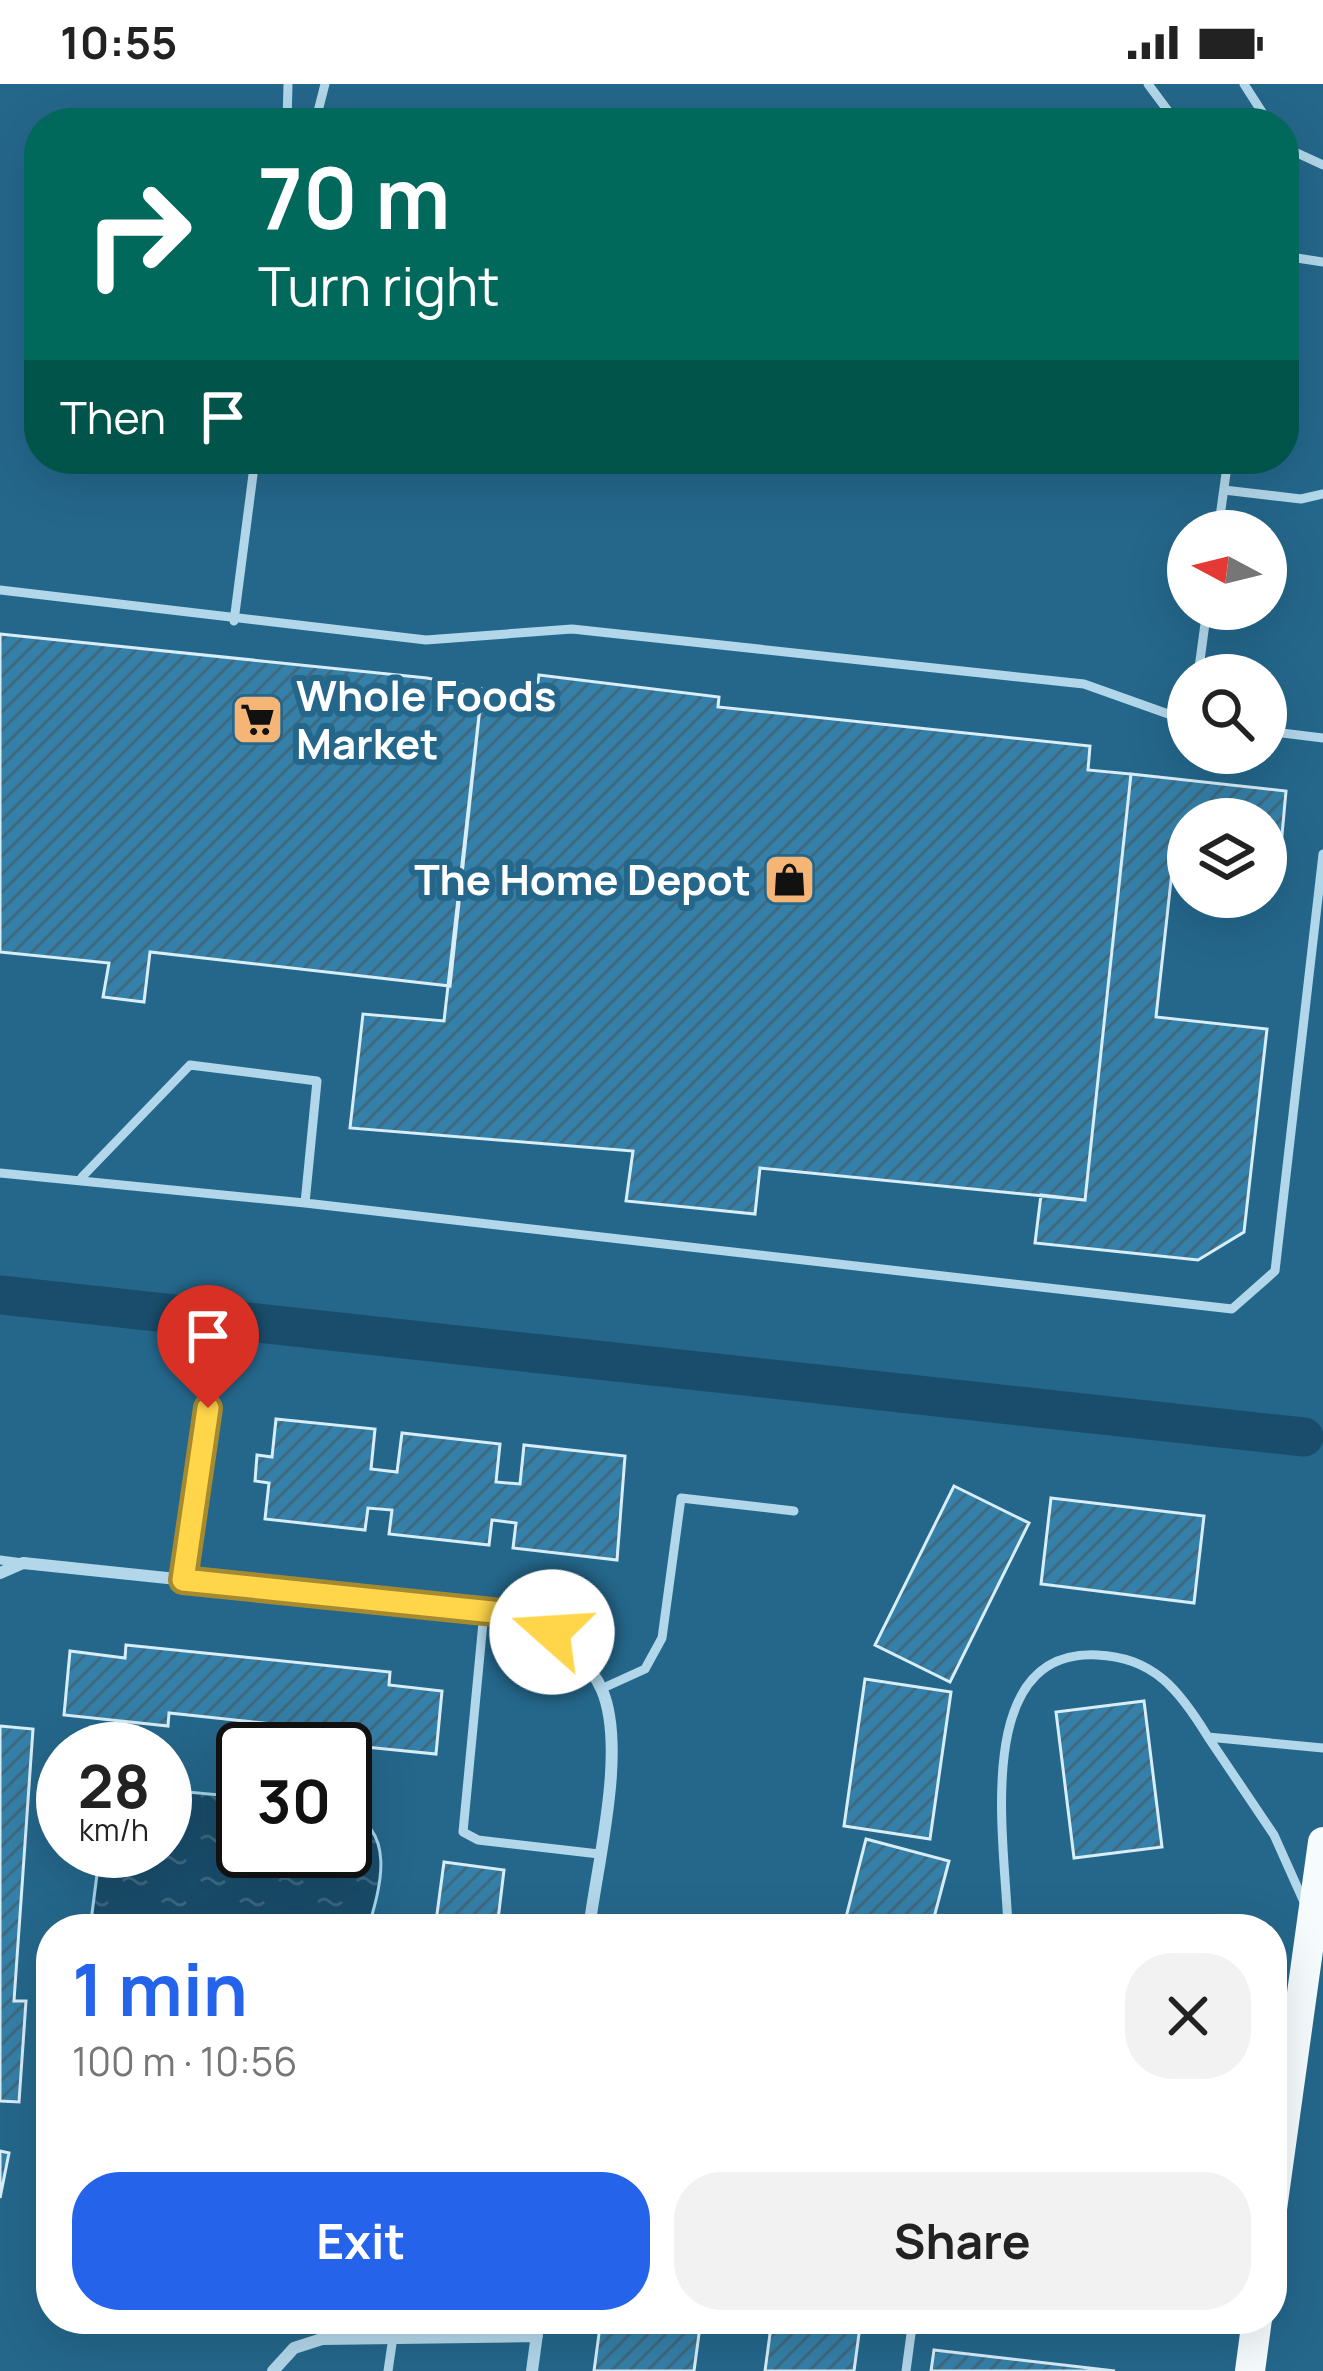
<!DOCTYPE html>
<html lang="en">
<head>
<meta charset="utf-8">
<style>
  body { margin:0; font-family:Manrope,sans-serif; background:#f2f2f2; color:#222; height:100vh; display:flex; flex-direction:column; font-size:45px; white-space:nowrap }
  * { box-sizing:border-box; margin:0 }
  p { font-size:39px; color:#767676 }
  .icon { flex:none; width:66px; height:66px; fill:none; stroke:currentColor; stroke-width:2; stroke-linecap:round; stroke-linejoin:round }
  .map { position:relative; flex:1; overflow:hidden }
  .details { position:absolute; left:36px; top:1830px; width:1251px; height:420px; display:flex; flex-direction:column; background:#fff; border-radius:48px; box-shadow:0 12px 48px #0002 }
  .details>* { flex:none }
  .hud { position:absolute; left:24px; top:24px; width:1275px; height:366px; border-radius:48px; box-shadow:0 12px 48px #0002; background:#00695c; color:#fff; overflow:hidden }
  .needle { width:78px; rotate:277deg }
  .tools { position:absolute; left:1167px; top:426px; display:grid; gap:24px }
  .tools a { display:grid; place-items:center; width:120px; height:120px; border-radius:50%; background:#fff; box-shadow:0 12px 48px #0002; font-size:60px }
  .speed { position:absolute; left:36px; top:1638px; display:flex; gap:24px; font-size:60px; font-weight:700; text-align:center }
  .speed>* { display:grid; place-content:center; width:156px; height:156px; border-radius:50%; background:#fff; box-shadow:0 12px 48px #0002; line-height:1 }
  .speed small { font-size:30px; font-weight:400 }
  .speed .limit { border:6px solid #111; border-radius:18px; background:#fff; color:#111 }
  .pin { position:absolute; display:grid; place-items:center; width:102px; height:102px; color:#fff; margin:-123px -51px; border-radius:50% 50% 50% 0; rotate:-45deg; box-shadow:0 0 12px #0007 }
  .pin .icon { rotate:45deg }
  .me { position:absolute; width:132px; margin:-66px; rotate:289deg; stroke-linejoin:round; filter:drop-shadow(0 0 9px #0008) }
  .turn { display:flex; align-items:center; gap:42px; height:252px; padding:0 36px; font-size:54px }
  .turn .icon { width:156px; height:156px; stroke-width:2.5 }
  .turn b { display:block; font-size:84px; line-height:102px }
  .then { display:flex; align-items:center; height:114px; padding:0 36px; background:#0003; gap:24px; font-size:45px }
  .round { display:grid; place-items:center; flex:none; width:126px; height:126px; border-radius:48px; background:#f2f2f2 }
  .head { display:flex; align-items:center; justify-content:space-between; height:204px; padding:0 36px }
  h1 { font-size:72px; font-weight:700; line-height:90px; color:#2563eb }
  .cta { display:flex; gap:24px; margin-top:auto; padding:24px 36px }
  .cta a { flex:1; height:138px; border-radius:48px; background:#2563eb; color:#fff; font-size:48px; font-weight:700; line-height:138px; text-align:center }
  .cta a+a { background:#f2f2f2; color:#222 }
  .status { display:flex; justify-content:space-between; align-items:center; height:84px; padding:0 60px; background:#fff; direction:ltr }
  .status svg { height:33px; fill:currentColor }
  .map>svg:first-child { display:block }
  .water { fill:url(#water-ripples); stroke:#a6d5eb; stroke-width:3 }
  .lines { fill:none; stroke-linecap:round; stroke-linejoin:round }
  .canal { stroke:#194d6b; stroke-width:39 }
  .building { fill:url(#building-hatch); stroke:#d7edf8; stroke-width:3 }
  .service { stroke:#b2d7ea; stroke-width:9 }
  .minor { stroke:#b2d7ea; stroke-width:12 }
  .primary { stroke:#f6fbfe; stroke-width:30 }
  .route-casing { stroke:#a68a30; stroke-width:30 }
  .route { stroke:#ffd54a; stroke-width:21 }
  .labels { text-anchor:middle; stroke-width:12; stroke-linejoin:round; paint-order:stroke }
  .poi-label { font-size:42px; font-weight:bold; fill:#fff; stroke:#24678b; text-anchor:start }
</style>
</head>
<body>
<div class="status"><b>10:55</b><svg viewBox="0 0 49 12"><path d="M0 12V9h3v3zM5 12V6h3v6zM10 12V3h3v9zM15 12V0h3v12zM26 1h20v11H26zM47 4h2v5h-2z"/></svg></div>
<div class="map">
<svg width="1323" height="2287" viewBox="0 0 1323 2287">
  <defs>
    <pattern id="water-ripples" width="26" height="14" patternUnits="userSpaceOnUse" patternTransform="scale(3)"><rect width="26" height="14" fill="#194d6b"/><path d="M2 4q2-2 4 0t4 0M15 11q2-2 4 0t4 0" fill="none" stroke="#3c6881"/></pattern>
    <pattern id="building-hatch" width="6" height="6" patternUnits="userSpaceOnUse" patternTransform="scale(3)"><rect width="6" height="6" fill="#3580a8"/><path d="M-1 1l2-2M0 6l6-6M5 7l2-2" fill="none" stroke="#3f697f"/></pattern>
  </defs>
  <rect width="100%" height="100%" fill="#24678b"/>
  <!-- water -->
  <path class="water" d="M165,1706L243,1713V1767H345V1727C399,1746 379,1807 368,1845H90L100,1767H165Z"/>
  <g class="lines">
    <!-- canal -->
    <path class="canal" d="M0,1211L1304,1353"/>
  </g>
  <!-- building -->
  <path class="building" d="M0,550L427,594L482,605L450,902L150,868L144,918L103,913L109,879L0,868Z
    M539,591L719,613L718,623L1090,662L1088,686L1131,690L1085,1116L760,1084L755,1130L626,1117L633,1067L350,1044L363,930L444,937L482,605L536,611Z
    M1131,690L1286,707L1281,762L1266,760V735H1188V752L1176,751L1156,933L1267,945L1244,1148L1198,1176L1035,1159L1041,1111L1085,1116Z
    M276,1335L375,1345L371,1385L397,1388L402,1349L500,1360L496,1398L520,1400L524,1361L625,1372L617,1476L513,1464L516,1439L492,1436L489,1461L389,1450L392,1426L368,1424L365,1446L265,1435L269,1399L255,1397L257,1371L272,1373Z
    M954,1402L1029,1439L950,1598L875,1561Z
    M1051,1414L1204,1432L1194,1519L1041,1500Z
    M126,1561L390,1588L389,1601L442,1607L436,1670L335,1660L337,1647L169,1629L168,1642L64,1631L70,1567L125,1574Z
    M865,1595L951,1608L930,1755L844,1742Z
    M1144,1617L1162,1763L1074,1774L1056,1628Z
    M0,1642L33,1645L14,1917H26L19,2018L0,2017Z
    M866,1755L949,1777L931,1845H843Z
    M444,1778L504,1786L497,1844L505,1845H435Z
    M0,2067L9,2069L0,2114Z
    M601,2235H701L694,2287H594Z
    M772,2235H861L854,2287H765Z
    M934,2266L1115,2287H931Z"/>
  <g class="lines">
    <!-- service -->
    <path class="service" d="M1148,0L1177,39
      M1244,0L1269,39
      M287,39L288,0
      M315,39L325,0
      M1284,63L1323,81
      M1284,172L1323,178
      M1224,406L1301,415L1323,410
      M1218,447L1228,375
      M0,506L426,556L572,545L1009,592L1084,600L1188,637
      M234,537L255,375
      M1198,591L1207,525
      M1266,647L1323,654
      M0,1089L305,1119L317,997L190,981L82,1093
      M305,1119L1232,1225L1275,1187L1323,770
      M0,1476L23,1479
      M183,1496L208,1324
      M484,1528L463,1748L478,1756L599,1770
      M601,1605L645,1585L662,1554L681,1414L794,1427
      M1304,1818L1274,1751L1208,1653L1323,1664
      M1008,1845C1006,1762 969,1565 1097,1571C1154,1573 1180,1607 1208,1653
      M388,2287L393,2253
      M906,2287L913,2235"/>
    <!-- minor -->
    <path class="minor" d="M0,1489L23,1479L532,1532C558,1553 588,1575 602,1606C627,1665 597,1780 589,1845
      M273,2287L294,2264L322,2255L537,2252
      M532,2287L539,2235"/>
    <!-- primary -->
    <path class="primary" d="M1272,2125L1323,1758
      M1250,2287L1257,2235"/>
  </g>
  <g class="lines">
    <defs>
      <path id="route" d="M208,1324L183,1496L532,1532L552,1548"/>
    </defs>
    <!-- route casing -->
    <use href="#route" class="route-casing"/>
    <!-- route -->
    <use href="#route" class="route"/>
  </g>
  <!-- icons -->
  <defs>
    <symbol id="supermarket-square" viewBox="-11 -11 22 22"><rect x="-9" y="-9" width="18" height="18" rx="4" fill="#f4b576" stroke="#24678b"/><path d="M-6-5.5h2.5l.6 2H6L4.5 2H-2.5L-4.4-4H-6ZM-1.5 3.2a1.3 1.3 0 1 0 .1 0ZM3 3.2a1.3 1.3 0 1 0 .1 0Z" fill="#111"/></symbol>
    <symbol id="shop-square" viewBox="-11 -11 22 22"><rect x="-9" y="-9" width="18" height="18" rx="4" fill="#f4b576" stroke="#24678b"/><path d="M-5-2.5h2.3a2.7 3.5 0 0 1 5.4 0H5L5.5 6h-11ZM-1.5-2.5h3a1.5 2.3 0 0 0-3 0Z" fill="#111"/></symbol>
  </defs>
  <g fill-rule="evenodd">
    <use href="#supermarket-square" x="228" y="606" width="59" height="59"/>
    <use href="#shop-square" x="760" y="766" width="59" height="59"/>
  </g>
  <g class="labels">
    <!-- poi labels -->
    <g class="poi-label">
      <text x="296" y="627">Whole Foods<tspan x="296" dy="48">Market</tspan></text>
      <text x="751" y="811" text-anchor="end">The Home Depot</text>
    </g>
  </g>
</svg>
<div class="tools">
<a><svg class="needle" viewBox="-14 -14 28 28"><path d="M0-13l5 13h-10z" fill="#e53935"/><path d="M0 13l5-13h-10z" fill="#767676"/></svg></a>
<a><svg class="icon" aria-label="search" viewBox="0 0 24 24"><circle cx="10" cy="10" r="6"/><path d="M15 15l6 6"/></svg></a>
<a><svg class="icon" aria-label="layers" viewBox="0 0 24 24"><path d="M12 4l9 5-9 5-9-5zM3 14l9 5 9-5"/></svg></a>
</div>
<div class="speed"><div>28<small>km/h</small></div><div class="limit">30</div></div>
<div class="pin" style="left:208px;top:1324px;background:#d93025"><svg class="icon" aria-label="arrive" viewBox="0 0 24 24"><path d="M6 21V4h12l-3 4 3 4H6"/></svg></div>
<svg class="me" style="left:552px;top:1548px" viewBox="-20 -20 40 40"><circle r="19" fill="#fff"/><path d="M0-13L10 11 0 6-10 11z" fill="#ffd54a"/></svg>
<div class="hud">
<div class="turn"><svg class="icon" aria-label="right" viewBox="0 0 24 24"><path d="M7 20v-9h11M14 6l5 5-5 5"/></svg><div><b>70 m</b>Turn right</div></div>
<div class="then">Then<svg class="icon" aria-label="arrive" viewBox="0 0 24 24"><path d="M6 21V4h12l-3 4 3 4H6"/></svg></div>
</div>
<section class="details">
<div class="head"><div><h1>1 min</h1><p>100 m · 10:56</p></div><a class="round"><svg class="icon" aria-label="close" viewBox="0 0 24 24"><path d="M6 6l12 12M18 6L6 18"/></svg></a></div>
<div class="cta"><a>Exit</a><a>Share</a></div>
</section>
</div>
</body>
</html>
